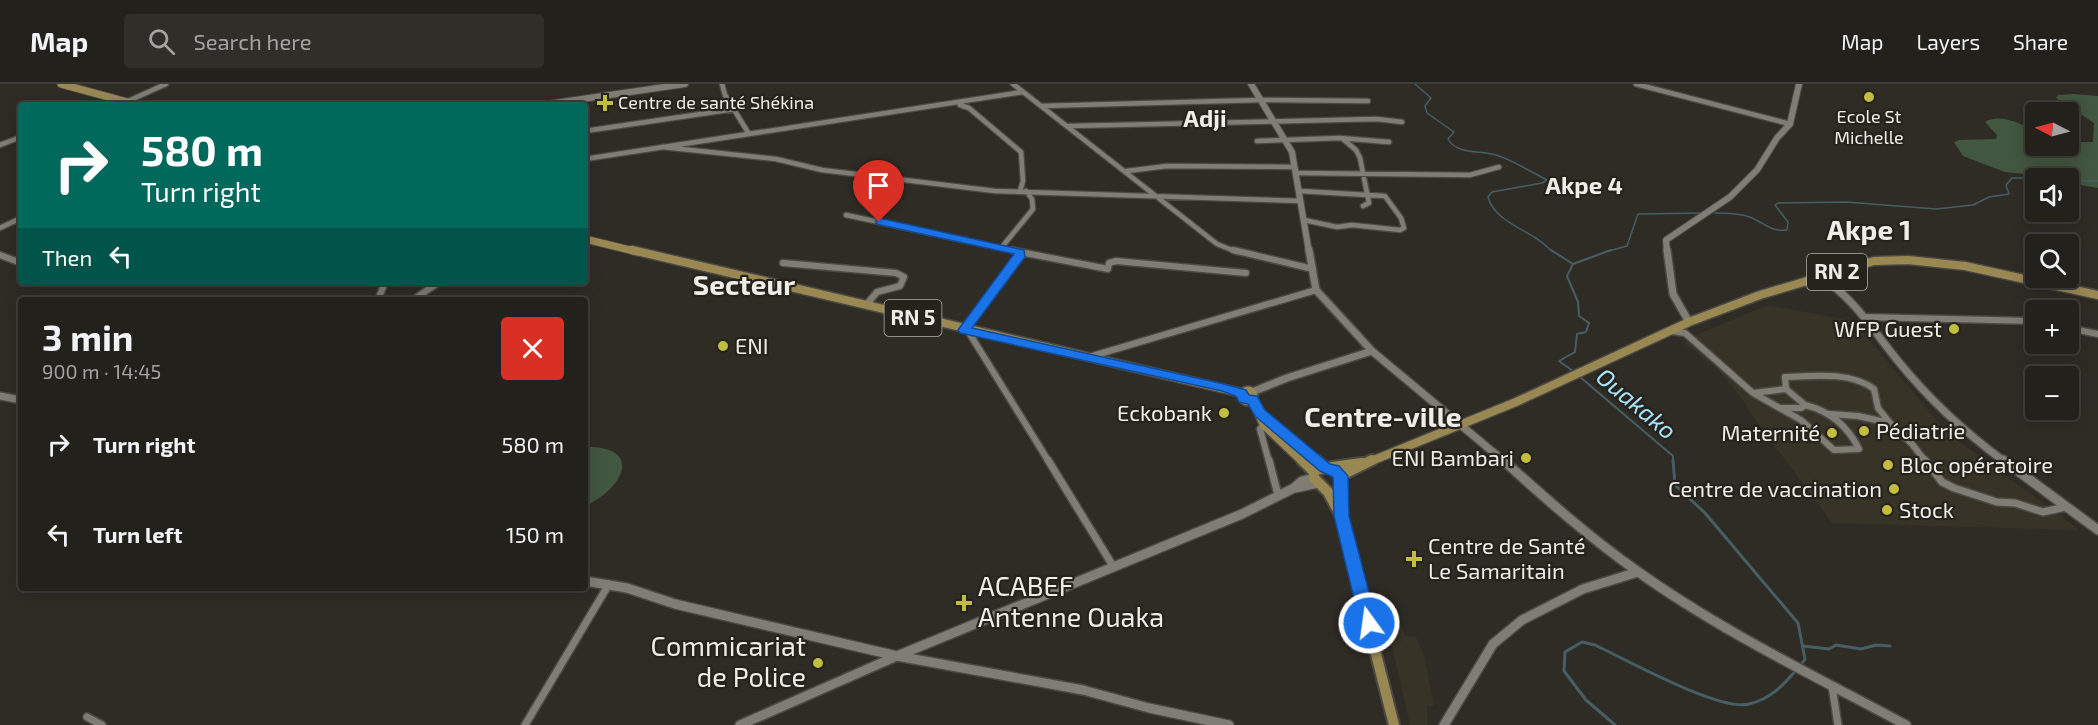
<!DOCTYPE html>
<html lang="en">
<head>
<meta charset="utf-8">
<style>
  body { margin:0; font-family:"Exo 2",sans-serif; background:#2f2e29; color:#f1f3f6; height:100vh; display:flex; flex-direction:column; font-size:22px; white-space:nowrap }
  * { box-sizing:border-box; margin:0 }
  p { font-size:20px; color:#a3a3a3 }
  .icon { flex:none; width:33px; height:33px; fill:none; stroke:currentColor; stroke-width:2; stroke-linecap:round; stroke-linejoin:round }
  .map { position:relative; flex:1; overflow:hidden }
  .side { position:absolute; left:18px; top:213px; width:570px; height:294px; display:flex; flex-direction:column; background:#23211c; border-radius:6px; box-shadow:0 3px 15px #0003,0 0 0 2px #403e3b }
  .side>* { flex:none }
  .banner { position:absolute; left:18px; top:18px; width:570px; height:183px; border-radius:6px; box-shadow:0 3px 15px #0003,0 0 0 2px #403e3b; background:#00695c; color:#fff; overflow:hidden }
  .needle { width:39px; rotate:276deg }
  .tools { position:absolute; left:2025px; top:18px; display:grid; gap:12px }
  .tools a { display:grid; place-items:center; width:54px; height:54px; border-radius:6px; background:#23211c; box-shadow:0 3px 15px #0003,0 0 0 2px #403e3b; font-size:30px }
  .pin { position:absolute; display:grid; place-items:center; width:51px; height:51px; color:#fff; margin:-62px -26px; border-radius:50% 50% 50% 0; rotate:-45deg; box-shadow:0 0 6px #0007 }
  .pin .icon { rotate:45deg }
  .me { position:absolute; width:66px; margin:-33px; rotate:346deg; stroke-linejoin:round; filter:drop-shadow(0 0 4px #0008) }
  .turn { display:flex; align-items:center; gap:21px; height:126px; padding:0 24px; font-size:27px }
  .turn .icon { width:78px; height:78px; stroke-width:2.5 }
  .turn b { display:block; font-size:42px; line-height:51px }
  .then { display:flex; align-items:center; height:57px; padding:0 24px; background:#0003; gap:12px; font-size:22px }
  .round { display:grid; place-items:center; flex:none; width:63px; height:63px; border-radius:6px; background:#2f2e29 }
  .summary { display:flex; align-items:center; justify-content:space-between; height:102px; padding:0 24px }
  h1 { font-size:36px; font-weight:700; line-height:45px }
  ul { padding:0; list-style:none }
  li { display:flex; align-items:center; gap:18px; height:90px; padding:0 24px }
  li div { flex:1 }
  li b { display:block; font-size:22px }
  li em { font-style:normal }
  header { display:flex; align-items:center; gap:36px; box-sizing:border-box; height:84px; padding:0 30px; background:#23211c; border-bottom:2px solid #403e3b }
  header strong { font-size:28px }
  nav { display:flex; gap:33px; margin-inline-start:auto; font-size:21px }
  .search { width:420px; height:54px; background:#2f2e29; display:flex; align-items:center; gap:15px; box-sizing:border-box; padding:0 21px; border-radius:6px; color:#a3a3a3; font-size:22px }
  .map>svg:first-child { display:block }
  .built { fill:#373326 }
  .green { fill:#42573f }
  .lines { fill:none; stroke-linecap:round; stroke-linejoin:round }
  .stream-far2 { stroke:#475e65; stroke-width:1.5 }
  .stream-far1 { stroke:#475e65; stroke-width:2 }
  .stream { stroke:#475e65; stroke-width:3 }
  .minor-far2-casing { stroke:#4b4943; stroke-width:7 }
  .minor-far1-casing { stroke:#4b4943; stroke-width:9 }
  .minor-casing { stroke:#4b4943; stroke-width:10 }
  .tertiary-far2-casing { stroke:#4b4943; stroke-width:8 }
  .tertiary-far1-casing { stroke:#4b4943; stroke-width:10 }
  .tertiary-casing { stroke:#4b4943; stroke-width:12 }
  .primary-far2-casing { stroke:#4b4943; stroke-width:9 }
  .primary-far1-casing { stroke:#4b4943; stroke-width:11 }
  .primary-casing { stroke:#4b4943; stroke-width:14 }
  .minor-far2 { stroke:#807d75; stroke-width:4.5 }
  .minor-far1 { stroke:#807d75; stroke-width:6 }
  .minor { stroke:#807d75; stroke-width:7 }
  .tertiary-far2 { stroke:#807d75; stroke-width:6 }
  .tertiary-far1 { stroke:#807d75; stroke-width:7 }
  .tertiary { stroke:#807d75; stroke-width:9 }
  .primary-far2 { stroke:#9a8853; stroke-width:7 }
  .primary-far1 { stroke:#9a8853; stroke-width:8 }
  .primary { stroke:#9a8853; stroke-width:10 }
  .route { fill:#1a73e8; stroke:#114b97; stroke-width:1.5 }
  .poi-dot { fill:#c2bd3f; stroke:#25231c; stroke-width:2 }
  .labels { text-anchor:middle; stroke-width:4.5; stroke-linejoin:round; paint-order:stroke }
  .far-poi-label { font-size:18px; fill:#eeede8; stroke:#25231c; text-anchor:start }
  .shield { fill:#25231c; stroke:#b2b0ab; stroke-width:1.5 }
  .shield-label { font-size:21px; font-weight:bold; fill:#eeede8 }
  .poi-label { font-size:22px; fill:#eeede8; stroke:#25231c; text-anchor:end }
  .far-district-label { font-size:24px; font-weight:bold; fill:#eeede8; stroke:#25231c }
  .water-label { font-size:24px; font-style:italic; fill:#a7e5fc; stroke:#25231c }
  .near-poi-label { font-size:27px; fill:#eeede8; stroke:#25231c; text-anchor:start }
  .district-label { font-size:28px; font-weight:bold; fill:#eeede8; stroke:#25231c }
</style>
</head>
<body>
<header>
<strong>Map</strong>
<div class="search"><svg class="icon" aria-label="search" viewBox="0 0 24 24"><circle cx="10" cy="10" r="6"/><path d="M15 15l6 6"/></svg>Search here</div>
<nav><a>Map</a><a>Layers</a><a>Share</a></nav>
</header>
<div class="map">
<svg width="2098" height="641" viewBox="0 0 2098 641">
  <rect width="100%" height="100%" fill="#2f2c26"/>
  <!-- built -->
  <path class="built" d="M1768,221L1853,237L1940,340L1957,356L2080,446L1832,439L1757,338L1742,315L1719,287L1682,257Z
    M1387,541H1402L1405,552L1416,553L1424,571L1434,622H1427V641H1410Z"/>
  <!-- green -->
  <path class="green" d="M2074,10L2098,12V104L2069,99L2068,94L2005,88L1963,72L1954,58L1959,56L1996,55L1997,51L1985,38C2001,29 2021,40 2035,47L2036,62H2068L2069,58H2093L2094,39L2056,14L2058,11Z
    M585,363C645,362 623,405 585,422Z"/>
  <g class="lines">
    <!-- stream-far2 -->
    <path class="stream-far2" d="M1415,0L1431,14L1425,22L1427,29L1454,48L1448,55C1457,71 1480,66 1496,71C1513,76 1531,88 1547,96L1542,99L1492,108L1488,113C1493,133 1518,143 1534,153C1541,157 1547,163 1553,168
      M2068,96L2098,97
      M1715,129C1727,129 1739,129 1750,133C1764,139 1771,148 1787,146L1788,138L1775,121L1778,119L1846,118L1936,125L1973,121L1989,113L2009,110L2006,101L2012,94H2048
      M1605,168L1627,162L1638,130L1702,129"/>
    <!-- stream-far1 -->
    <path class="stream-far1" d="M1551,166L1573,180L1567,192L1578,218L1579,232L1589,239L1586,248L1577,250L1575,268L1559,277L1573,287
      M1573,180L1611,166
      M1580,293L1673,372V378"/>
    <!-- stream -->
    <path class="stream" d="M1673,376L1675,401L1705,429L1798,539L1805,575L1800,582
      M1803,562L1829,565L1836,561L1861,565L1876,561L1890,562
      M1615,641L1586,616L1564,587L1565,568L1582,558L1595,561C1625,575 1720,628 1749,620C1770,615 1783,602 1796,586"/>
    <defs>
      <path id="minor-far2" d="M722,0L725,11L749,50
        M1013,0L1217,160L1237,168
        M1636,0L1790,40
        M126,18L166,0
        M960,21L969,24L1021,68L1023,97L1020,107
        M1041,22L1260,16L1368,17
        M1069,42L1377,35L1402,38
        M585,47L735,25
        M1343,55L1356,66L1360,74L1369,119L1363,122
        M1257,57L1340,54L1389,58
        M0,61L21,53
        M662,63L776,75L822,86L995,107L1301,117
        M585,75L1023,8
        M1127,87L1167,82L1294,83
        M1296,89L1470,91L1499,83
        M1300,107L1385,112L1401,134L1404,144L1400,146L1352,141L1337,143L1304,136
        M846,131L1019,168
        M0,144L21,134
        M1002,163L1033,125L1032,115L1026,107"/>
      <path id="minor-far1" d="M1233,166L1313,185
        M1020,168L1108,185L1109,179L1116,177L1246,189
        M0,171L21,179
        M783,179L896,189L904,193L900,202L877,208L866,221
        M378,216L385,198
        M413,216L439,198
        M1864,233L2036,237
        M2068,244L2098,250
        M965,246L1019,173L1020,168L1012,166
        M968,247L1049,378
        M1672,247L1685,249L1753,309L1801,336L1834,366L1859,365C1848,343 1830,327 1805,321
        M1089,273L1316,206
        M1754,309L1786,305L1785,293C1813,292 1850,287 1874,305L1878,324L1890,339L1858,332L1829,330
        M1782,324H1801L1805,321L1786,305
        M1890,339L1912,360L1926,378
        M1267,340L1260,345L1269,378"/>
      <path id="minor" d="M1048,376L1113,482
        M1269,376L1278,411
        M1925,376L1942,398L1954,404L1997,418L2015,419L2043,428L2066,423
        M1832,602L1838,641
        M87,633L102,641
        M525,641L609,500"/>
      <path id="tertiary-far2" d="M1251,0L1292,68L1309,168
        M541,21L685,0
        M1667,168L1666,156L1730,113L1757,86L1777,54L1790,40L1799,0"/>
      <path id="tertiary-far1" d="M1309,166L1316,206L1372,267L1505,378
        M1667,166L1673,210L1689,238
        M1821,193C1854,214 1874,248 1898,277C1928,314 1967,350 2005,378
        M1252,308L1287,294L1372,267
        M0,312L21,316"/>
      <path id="tertiary" d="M1503,376C1546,415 1589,453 1637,487C1721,547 1815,592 1906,641
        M2003,376L2098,446
        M1295,404L1318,399
        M585,497L627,504L675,520L897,572L1083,606L1149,624L1229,641
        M740,641L897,572L1242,430L1294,404L1302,397L1314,394
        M1444,641L1493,560L1522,536L1583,505L1638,488"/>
      <path id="primary-far2" d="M61,0L138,21
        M585,155L638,168"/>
      <path id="primary-far1" d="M632,166L1242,309
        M1242.5 312a5.5 5.5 0 1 1 11 0a5.5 5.5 0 1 1-11 0Z
        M1252,315L1264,341L1303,378
        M1260,329L1318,378
        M1369,378L1516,318L1689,238L1760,211L1874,177L1908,176L1965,182L2098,211"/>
      <path id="primary" d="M1302,376L1314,388
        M1316,376L1325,384
        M1362,379L1318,385L1314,388V394L1328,408L1341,432L1394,641
        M1337,388L1341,394V430
        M1340,392L1372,376"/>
    </defs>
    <!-- minor-far2 casing -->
    <use href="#minor-far2" class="minor-far2-casing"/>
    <!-- minor-far1 casing -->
    <use href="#minor-far1" class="minor-far1-casing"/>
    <!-- minor casing -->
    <use href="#minor" class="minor-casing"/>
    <!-- tertiary-far2 casing -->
    <use href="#tertiary-far2" class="tertiary-far2-casing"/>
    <!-- tertiary-far1 casing -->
    <use href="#tertiary-far1" class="tertiary-far1-casing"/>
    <!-- tertiary casing -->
    <use href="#tertiary" class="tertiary-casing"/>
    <!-- primary-far2 casing -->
    <use href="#primary-far2" class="primary-far2-casing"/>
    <!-- primary-far1 casing -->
    <use href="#primary-far1" class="primary-far1-casing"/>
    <!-- primary casing -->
    <use href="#primary" class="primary-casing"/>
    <!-- minor-far2 -->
    <use href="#minor-far2" class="minor-far2"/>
    <!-- minor-far1 -->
    <use href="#minor-far1" class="minor-far1"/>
    <!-- minor -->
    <use href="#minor" class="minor"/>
    <!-- tertiary-far2 -->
    <use href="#tertiary-far2" class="tertiary-far2"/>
    <!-- tertiary-far1 -->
    <use href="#tertiary-far1" class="tertiary-far1"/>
    <!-- tertiary -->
    <use href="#tertiary" class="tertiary"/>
    <!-- primary-far2 -->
    <use href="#primary-far2" class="primary-far2"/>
    <!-- primary-far1 -->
    <use href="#primary-far1" class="primary-far1"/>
    <!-- primary -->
    <use href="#primary" class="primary"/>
  </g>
  <!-- route -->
  <path class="route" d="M879,134L1024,166L1025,173L972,244L1224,300L1246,306L1249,311L1257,312L1265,326L1330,380L1339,382L1348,392L1349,432L1377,539L1375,543L1369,545L1363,543L1360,539L1334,432L1333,393L1320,387L1255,332L1248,320L1239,318L1236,312L1222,307L960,249L958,246L1014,170L876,140V135Z"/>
  <!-- markers -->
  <g class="poi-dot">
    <circle cx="1869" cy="13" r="6"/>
    <path d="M602 10h6v6h6v6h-6v6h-6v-6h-6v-6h6z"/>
    <circle cx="1954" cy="245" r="6"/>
    <circle cx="723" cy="262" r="6"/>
    <circle cx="1224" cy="329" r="6"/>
    <circle cx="1864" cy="347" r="6"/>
    <circle cx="1832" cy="349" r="6"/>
    <circle cx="1526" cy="374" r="6"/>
    <circle cx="1888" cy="381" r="6"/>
    <circle cx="1894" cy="405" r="6"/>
    <circle cx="1887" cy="426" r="6"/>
    <path d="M1411 466h6v6h6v6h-6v6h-6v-6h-6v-6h6z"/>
    <path d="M961 510h6v6h6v6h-6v6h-6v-6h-6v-6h6z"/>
    <circle cx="818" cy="579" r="6"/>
  </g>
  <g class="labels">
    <!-- far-poi labels -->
    <g class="far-poi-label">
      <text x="618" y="25">Centre de santé Shékina</text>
      <text x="1869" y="39" text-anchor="middle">Ecole St<tspan x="1869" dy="21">Michelle</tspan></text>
    </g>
    <!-- shield labels -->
    <g class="shield">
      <rect x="1807" y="170" width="60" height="36" rx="4.5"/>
      <rect x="884.5" y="216" width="57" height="36" rx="4.5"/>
    </g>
    <g class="shield-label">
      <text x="1837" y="195">RN 2</text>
      <text x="913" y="241">RN 5</text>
    </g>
    <!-- poi labels -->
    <g class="poi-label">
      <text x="1942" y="253">WFP Guest</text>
      <text x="735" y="270" text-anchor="start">ENI</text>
      <text x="1212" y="337">Eckobank</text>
      <text x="1876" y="355" text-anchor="start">Pédiatrie</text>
      <text x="1820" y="357">Maternité</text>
      <text x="1514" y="382">ENI Bambari</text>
      <text x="1900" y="389" text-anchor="start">Bloc opératoire</text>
      <text x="1882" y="413">Centre de vaccination</text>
      <text x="1899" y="434" text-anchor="start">Stock</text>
      <text x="1428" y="470" text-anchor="start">Centre de Santé<tspan x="1428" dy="25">Le Samaritain</tspan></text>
    </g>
    <!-- far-district labels -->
    <g class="far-district-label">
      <text x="1205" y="43">Adji</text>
      <text x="1584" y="110">Akpe 4</text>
    </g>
    <!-- water labels -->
    <g class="water-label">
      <text transform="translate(1636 320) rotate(40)" y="8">Ouakako</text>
    </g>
    <!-- near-poi labels -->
    <g class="near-poi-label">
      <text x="978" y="512">ACABEF<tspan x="978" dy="31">Antenne Ouaka</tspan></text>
      <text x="806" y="572" text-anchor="end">Commicariat<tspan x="806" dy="31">de Police</tspan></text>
    </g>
    <!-- district labels -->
    <g class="district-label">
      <text x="1869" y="156">Akpe 1</text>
      <text x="744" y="211">Secteur</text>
      <text x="1383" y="343">Centre-ville</text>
    </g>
  </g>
</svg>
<div class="tools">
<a><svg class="needle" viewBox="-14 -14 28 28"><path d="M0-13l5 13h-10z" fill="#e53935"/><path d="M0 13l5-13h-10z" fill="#a3a3a3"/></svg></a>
<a><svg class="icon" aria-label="sound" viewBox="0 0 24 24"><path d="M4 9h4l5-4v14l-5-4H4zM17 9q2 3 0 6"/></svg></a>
<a><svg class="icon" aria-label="search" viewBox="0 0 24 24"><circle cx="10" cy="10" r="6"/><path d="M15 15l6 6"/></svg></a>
<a>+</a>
<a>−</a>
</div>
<div class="pin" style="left:879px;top:138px;background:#d93025"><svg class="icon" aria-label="arrive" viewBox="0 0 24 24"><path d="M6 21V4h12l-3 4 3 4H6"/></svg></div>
<svg class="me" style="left:1369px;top:539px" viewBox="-20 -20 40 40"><circle r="17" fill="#1a73e8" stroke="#fff" stroke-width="3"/><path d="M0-11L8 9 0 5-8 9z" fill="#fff"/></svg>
<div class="banner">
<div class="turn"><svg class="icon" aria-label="right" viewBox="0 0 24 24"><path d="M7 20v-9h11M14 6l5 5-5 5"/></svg><div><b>580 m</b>Turn right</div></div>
<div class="then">Then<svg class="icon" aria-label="left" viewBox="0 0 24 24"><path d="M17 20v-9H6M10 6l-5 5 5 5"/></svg></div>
</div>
<section class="side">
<div class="summary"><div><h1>3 min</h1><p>900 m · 14:45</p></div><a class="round" style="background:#d93025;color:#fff"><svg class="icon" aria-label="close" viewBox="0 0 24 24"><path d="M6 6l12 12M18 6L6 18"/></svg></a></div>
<ul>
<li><svg class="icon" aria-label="right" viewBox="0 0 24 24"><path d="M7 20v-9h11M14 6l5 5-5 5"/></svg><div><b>Turn right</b></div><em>580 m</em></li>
<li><svg class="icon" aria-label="left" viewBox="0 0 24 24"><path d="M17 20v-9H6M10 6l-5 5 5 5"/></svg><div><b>Turn left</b></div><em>150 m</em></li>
</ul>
</section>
</div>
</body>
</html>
